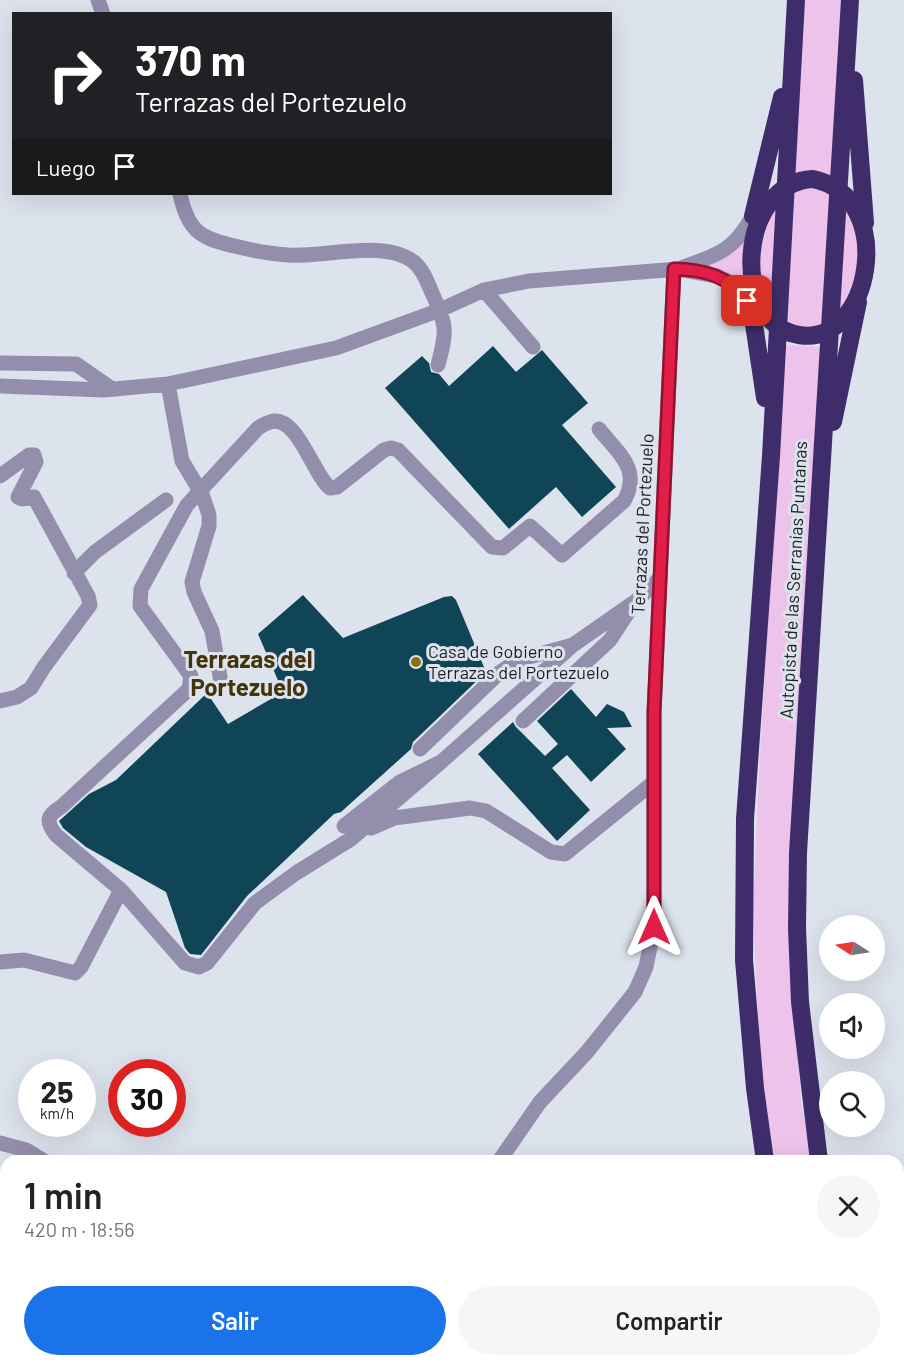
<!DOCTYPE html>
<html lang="es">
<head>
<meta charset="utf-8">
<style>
  body { margin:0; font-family:Barlow,sans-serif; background:#f6f6f6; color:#222; height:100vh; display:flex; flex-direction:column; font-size:22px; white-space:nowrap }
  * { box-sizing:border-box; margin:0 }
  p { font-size:20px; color:#767676 }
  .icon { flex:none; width:33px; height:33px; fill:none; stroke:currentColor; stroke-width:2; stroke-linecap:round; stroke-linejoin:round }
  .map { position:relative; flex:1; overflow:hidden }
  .details { position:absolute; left:0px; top:1155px; width:904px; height:212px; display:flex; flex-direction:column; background:#fff; border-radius:18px 18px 0 0; box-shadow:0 6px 24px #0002 }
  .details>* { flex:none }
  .guide { position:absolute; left:12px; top:12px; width:600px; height:183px; border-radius:0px; box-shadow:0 6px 24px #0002; background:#202124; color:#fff; overflow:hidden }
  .needle { width:39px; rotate:282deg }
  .controls { position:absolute; left:819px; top:915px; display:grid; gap:12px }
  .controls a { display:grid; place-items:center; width:66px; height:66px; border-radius:50%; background:#fff; box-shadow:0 6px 24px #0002; font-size:30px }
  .speed { position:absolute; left:18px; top:1059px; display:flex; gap:12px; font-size:30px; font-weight:700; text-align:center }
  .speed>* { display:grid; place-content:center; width:78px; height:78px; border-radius:50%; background:#fff; box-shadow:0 6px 24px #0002; line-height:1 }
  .speed small { font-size:15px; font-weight:400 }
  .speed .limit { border:9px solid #d22; background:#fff; color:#111 }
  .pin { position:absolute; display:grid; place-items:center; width:51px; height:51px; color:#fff; margin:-26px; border-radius:12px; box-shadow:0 3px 9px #0006 }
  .me { position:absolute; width:66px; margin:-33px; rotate:0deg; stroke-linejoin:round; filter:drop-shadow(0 0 4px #0008) }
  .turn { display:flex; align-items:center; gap:21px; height:126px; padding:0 24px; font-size:27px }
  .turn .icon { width:78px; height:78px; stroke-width:2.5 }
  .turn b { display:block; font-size:42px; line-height:51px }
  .then { display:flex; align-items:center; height:57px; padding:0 24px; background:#0003; gap:12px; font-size:22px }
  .round { display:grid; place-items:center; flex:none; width:63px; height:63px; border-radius:32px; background:#f6f6f6 }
  .summary { display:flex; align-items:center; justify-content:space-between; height:102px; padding:0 24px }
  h1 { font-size:36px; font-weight:600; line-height:45px }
  .primary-button { display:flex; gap:12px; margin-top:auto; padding:12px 24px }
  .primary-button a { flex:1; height:69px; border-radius:36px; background:#1a73e8; color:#fff; font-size:24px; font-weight:600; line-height:69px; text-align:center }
  .primary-button a+a { background:#f6f6f6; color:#222 }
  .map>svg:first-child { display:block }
  .green { fill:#edc2eb }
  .building { fill:#0f4557 }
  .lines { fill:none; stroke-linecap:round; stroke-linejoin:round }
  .minor { stroke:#948ead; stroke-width:15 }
  .highway { stroke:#3f2d6b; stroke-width:18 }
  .route-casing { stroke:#92132f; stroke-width:15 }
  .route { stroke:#e11d48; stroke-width:10 }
  .poi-dot { fill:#8e6e12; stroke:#dde3ed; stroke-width:2 }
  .labels { text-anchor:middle; stroke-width:6; stroke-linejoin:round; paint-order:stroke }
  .street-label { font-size:18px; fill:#1d1f23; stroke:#dde3ed }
  .poi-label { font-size:18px; fill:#1d1f23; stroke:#dde3ed; text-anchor:start }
  .district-label { font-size:24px; font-weight:bold; fill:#43340a; stroke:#dde3ed }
</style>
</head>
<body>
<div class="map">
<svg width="904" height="1366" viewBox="0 0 904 1366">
  <rect width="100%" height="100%" fill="#dde3ed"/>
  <!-- green -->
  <path class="green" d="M804,0H843L833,180L793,176Z
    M804,186L832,192L824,323L805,330L784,322L793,189Z
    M778,201L771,309L759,284L762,230Z
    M845,206L858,240L857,282L839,314Z
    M750,228V295L706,270V263Z
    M784,345L823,347L794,760L788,922L801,1101L812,1161H772L771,1156L759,1032L753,913L759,774Z"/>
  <!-- building -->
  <path class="building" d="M493,346L516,372L542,350L588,403L562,425L616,487L582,517L556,487L509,529L385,388L422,356L429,363L431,372L439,374L449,386Z
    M303,595L343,638L444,597L452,596L456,600L486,672L413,742L411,749L341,812L334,814L247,896L201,955L190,954L185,948L166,892L86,847L63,828L59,821L89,794L116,780L207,693L228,724L283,692L258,634Z
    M571,689L596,717L607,704L624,712L632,727L607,728L626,749L591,782L567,755L552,768L590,810L557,841L478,754L513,722L516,727L545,756L558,744L537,721Z"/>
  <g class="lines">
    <!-- minor -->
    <path class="minor" d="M98,0L103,14
      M180,194C188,232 201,239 239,247C255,251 272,254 288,255C323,258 386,238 415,263C424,271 428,284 433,295C447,327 447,330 438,365
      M681,268C716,255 733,252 752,217
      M484,290L533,347
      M0,363L76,364L112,389
      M168,384L182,461L202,494L209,515V526L192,582L194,592L212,631L221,682
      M0,386L104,390L168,384L336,348L440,310L484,290L529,281L678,269L717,276L731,283L744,296L752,311
      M0,476L29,455H34L36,462L18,497L22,499L34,497L88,596L90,605L44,667L31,688L17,697L0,701
      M74,573L95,552L166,500
      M523,721L610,640L631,608
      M420,749L499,673L518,660L573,645L636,601L659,579
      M344,826L400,782L441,762L571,647
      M371,828L394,818L470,808L486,811L551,852L565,854L654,782
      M121,890L185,963L199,967L207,963L255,903L296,873L351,839L441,762
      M0,962L24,960L75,973L81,967L121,890L56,835C46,822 46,816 61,807L189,689L191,676L140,606L141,589L187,505L258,428C261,426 266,423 270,422C297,413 313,475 330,488L337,487L384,450L391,448L398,450L492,547L503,548L530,526L562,555L624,501C642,469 618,453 599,429
      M0,1143L26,1150L44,1161
      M499,1161L540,1102L587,1052L635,992L646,967L654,927V713L674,269
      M0,1313L6,1308"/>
    <!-- highway -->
    <path class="highway" d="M854,80L865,223
      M813,179C899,197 871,347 799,335C730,324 737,183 813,179Z
      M753,216L782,97
      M760,308L752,311L765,398
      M833,422L858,302
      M765,1161L755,1088L744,960L745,819L771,456L796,0
      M819,1161L800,1002L797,928L798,853L850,0
      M815,1360L817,1366
      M871,1360L873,1366"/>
  </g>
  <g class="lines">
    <defs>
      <path id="route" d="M654,927V712L674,269C702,269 731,277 747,301"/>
    </defs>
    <!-- route casing -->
    <use href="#route" class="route-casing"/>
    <!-- route -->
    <use href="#route" class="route"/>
  </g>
  <!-- markers -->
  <circle class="poi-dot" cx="416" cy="662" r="6"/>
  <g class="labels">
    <!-- street labels -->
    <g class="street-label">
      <text transform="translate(643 524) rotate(-87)" y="6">Terrazas del Portezuelo</text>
      <text transform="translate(794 580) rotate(-87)" y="6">Autopista de las Serranías Puntanas</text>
    </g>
    <!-- poi labels -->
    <g class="poi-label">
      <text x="428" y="658">Casa de Gobierno<tspan x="428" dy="21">Terrazas del Portezuelo</tspan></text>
    </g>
    <!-- district labels -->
    <g class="district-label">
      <text x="248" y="668">Terrazas del<tspan x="248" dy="28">Portezuelo</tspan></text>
    </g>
  </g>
</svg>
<div class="controls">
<a><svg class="needle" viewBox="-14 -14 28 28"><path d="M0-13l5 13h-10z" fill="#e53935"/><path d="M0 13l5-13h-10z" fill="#767676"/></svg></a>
<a><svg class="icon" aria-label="sound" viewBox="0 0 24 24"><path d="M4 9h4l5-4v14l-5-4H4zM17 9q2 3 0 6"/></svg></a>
<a><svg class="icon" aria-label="search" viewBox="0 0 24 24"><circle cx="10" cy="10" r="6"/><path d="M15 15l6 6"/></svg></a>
</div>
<div class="speed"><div>25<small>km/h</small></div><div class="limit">30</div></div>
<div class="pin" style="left:747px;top:301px;background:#d93025"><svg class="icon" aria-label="arrive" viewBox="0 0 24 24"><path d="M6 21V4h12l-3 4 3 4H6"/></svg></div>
<svg class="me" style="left:654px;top:927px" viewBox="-20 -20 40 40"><path d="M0-17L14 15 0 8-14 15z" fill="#e11d48" stroke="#fff" stroke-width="4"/></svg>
<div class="guide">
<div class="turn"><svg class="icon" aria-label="right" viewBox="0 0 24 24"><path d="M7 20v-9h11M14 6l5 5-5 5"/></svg><div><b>370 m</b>Terrazas del Portezuelo</div></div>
<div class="then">Luego<svg class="icon" aria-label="arrive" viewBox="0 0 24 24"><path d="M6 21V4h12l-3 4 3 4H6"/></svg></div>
</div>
<section class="details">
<div class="summary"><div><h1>1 min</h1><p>420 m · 18:56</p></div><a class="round"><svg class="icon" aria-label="close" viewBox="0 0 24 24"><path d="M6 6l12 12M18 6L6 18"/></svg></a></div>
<div class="primary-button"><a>Salir</a><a>Compartir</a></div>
</section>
</div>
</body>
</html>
